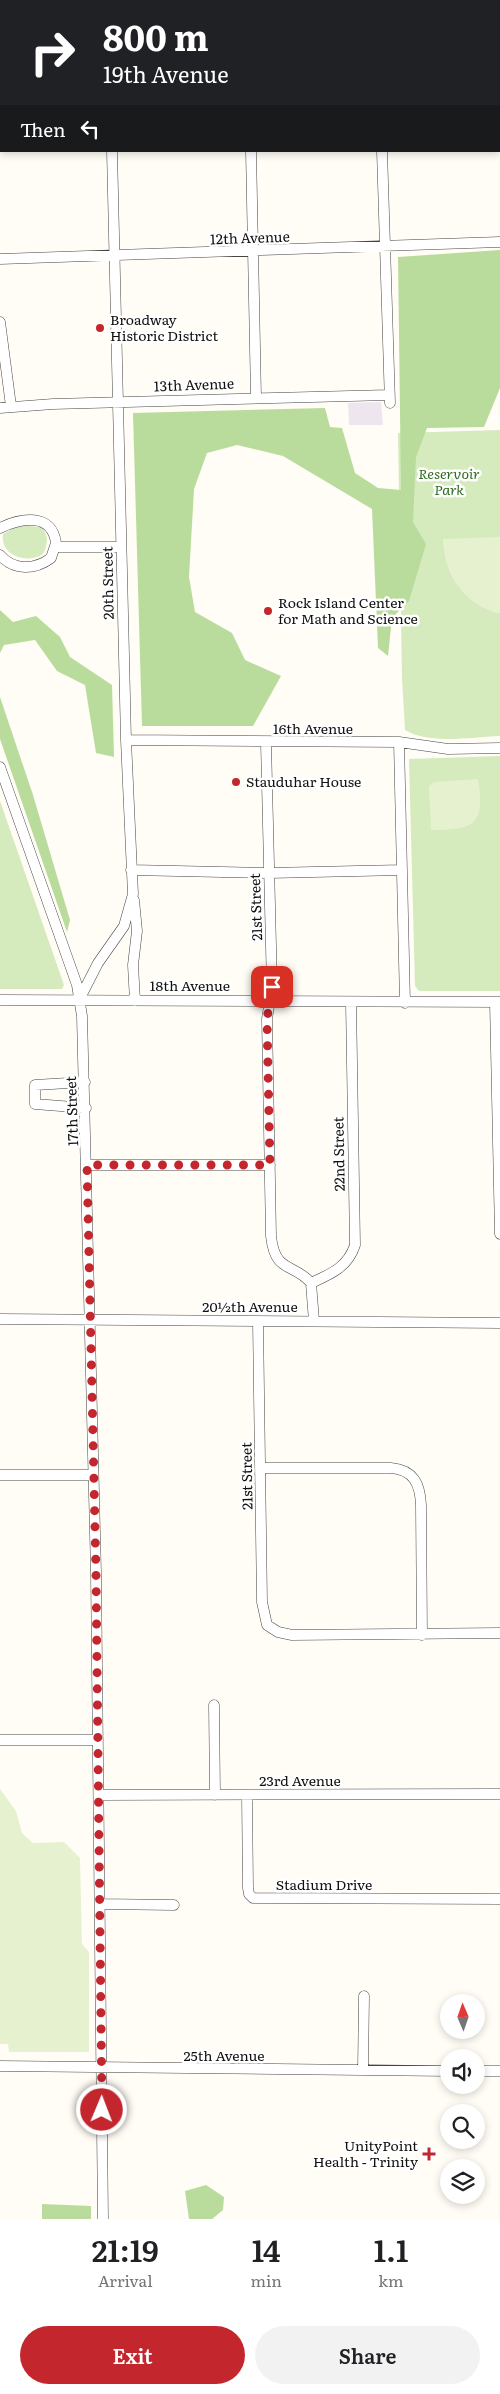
<!DOCTYPE html>
<html lang="en">
<head>
<meta charset="utf-8">
<style>
  body { margin:0; font-family:Literata,serif; background:#f2f2f2; color:#202124; height:100vh; display:flex; flex-direction:column; font-size:19px; white-space:nowrap }
  * { box-sizing:border-box; margin:0 }
  p { font-size:16px; color:#757577 }
  .icon { flex:none; width:28px; height:28px; fill:none; stroke:currentColor; stroke-width:2; stroke-linecap:round; stroke-linejoin:round }
  .map { position:relative; height:2219px; overflow:hidden }
  .sheet { display:flex; flex-direction:column; background:#fff; flex:1 }
  .sheet>* { flex:none }
  .hud { position:absolute; left:0px; top:0px; width:500px; height:152px; box-shadow:0 2px 8px #0003; background:#202124; color:#fff; overflow:hidden }
  .needle { width:32px; rotate:358deg }
  .fabs { position:absolute; left:440px; top:1994px; display:grid; gap:10px }
  .fabs a { display:grid; place-items:center; width:45px; height:45px; border-radius:50%; background:#fff; box-shadow:0 2px 8px #0003; font-size:25px }
  .pin { position:absolute; display:grid; place-items:center; width:42px; height:42px; color:#fff; margin:-21px; border-radius:10px; box-shadow:0 2px 8px #0006 }
  .me { position:absolute; width:55px; margin:-28px; rotate:1deg; stroke-linejoin:round; filter:drop-shadow(0 0 4px #0008) }
  .turn { display:flex; align-items:center; gap:18px; height:105px; padding:0 20px; font-size:22px }
  .turn .icon { width:65px; height:65px; stroke-width:2.5 }
  .turn b { display:block; font-size:35px; line-height:42px }
  .then { display:flex; align-items:center; height:48px; padding:0 20px; background:#0003; gap:10px; font-size:19px }
  .eta { display:flex; justify-content:space-evenly; align-items:center; height:85px; text-align:center }
  .eta b { font-size:30px; font-weight:600; line-height:35px }
  .primary-button { display:flex; gap:10px; margin-top:auto; padding:10px 20px }
  .primary-button a { flex:1; height:58px; border-radius:30px; background:#c4262e; color:#fff; font-size:20px; font-weight:600; line-height:58px; text-align:center }
  .primary-button a+a { background:#f2f2f2; color:#202124 }
  .map>svg:first-child { display:block }
  .industrial { fill:#eee6ef }
  .green { fill:#d5ebbd }
  .forest { fill:#b9dc9c }
  .pitch { fill:#e6f2cf }
  .lines { fill:none; stroke-linecap:round; stroke-linejoin:round }
  .minor-casing { stroke:#444; stroke-width:11 }
  .minor { stroke:#fff; stroke-width:10 }
  .route { stroke:#c4262e; stroke-width:9; stroke-dasharray:0 16.2 }
  .poi-dot { fill:#c4262e; stroke:#fff; stroke-width:2 }
  .labels { text-anchor:middle; stroke-width:5; stroke-linejoin:round; paint-order:stroke }
  .street-label { font-size:14px; fill:#111; stroke:#fff }
  .poi-label { font-size:14px; fill:#111; stroke:#fff; text-anchor:start }
  .park-label { font-size:14px; font-style:italic; fill:#2f6b1f; stroke:#fff }
</style>
</head>
<body>
<div class="map">
<svg width="500" height="2219" viewBox="0 0 500 2219">
  <rect width="100%" height="100%" fill="#fffdf5"/>
  <!-- industrial -->
  <path class="industrial" d="M381,402L383,425H349L348,403Z"/>
  <!-- green -->
  <path class="green" d="M500,430V736C471,737 431,745 405,730L402,678L398,433Z
    M19,525L41,527C49,535 48,544 43,554C28,564 0,557 3,534Z
    M500,756V991H419L415,986L409,759Z
    M0,801L64,985L62,989H0Z"/>
  <!-- forest -->
  <path class="forest" d="M500,250V388L484,427L427,428L416,457L413,522L426,544L409,601L392,618L388,656L378,648L372,509L283,456L237,445L207,453L194,489L189,577L195,612L232,633L245,660L281,676L253,726H142L133,413L325,408L330,427L342,428L355,473L378,488L401,490L398,257Z
    M0,610L13,622L36,616L60,637L70,657L112,685L114,757L96,753L85,685L57,671L35,640L4,645L0,653Z
    M0,697L33,795L70,920L67,932L0,739Z
    M206,2185L224,2197L223,2210L212,2219H189L185,2191Z
    M42,2204L91,2206V2219H42Z"/>
  <!-- pitch -->
  <path class="pitch" d="M500,537V613H497C463,603 444,574 443,539Z
    M478,779C486,826 473,830 431,830L429,786L434,782Z
    M0,1789L16,1811L22,1833L33,1843L64,1842L80,1858L82,1944L89,1952V2052H9L8,2044H0Z"/>
  <g class="lines">
    <defs>
      <path id="minor" d="M107,0V1
        M246,0V1
        M379,0V1
        M0,54H1
        M499,57H500
        M251,151L256,397
        M382,151L390,403
        M0,259L500,242
        M0,322L11,406
        M0,408L53,404L389,395
        M0,528C20,518 52,512 56,543L51,558C35,570 14,571 0,555
        M55,547H121
        M126,740L399,742L448,749L500,748
        M399,742L405,1003
        M266,743L272,987L267,1019L271,1236C275,1274 293,1262 311,1283L314,1321
        M0,767L77,985L82,1016L96,1573L103,2219
        M131,870L269,873L402,870
        M134,900L137,931L133,965L135,1001
        M0,1000L500,1002
        M79,1000L98,963L124,926L133,894L126,740L112,151
        M495,1002L500,1234
        M85,1082L35,1085V1104L86,1108
        M87,1165H270
        M311,1283C331,1274 348,1267 355,1245L351,1002
        M0,1319L500,1323
        M258,1322L262,1602L267,1625L278,1632L292,1635L500,1633
        M260,1468H391C414,1470 420,1484 421,1505L422,1635
        M0,1475H93
        M214,1705L215,1795
        M0,1740H98
        M99,1795L500,1794
        M247,1795L248,1888L249,1894L253,1898L500,1899
        M101,1904L174,1905
        M0,2066L449,2071
        M363,2070L364,1996
        M476,2071H500"/>
    </defs>
    <!-- minor casing -->
    <use href="#minor" class="minor-casing"/>
    <!-- minor -->
    <use href="#minor" class="minor"/>
  </g>
  <g class="lines">
    <!-- route -->
    <path class="route" d="M102,2110L96,1573L87,1165H270L267,1019L272,987"/>
  </g>
  <!-- markers -->
  <g class="poi-dot">
    <circle cx="100" cy="328" r="5"/>
    <circle cx="268" cy="611" r="5"/>
    <circle cx="236" cy="782" r="5"/>
    <path d="M426.5 2146.5h5v5h5v5h-5v5h-5v-5h-5v-5h5z"/>
  </g>
  <g class="labels">
    <!-- street labels -->
    <g class="street-label">
      <text transform="translate(250 238) rotate(-2)" y="5">12th Avenue</text>
      <text transform="translate(194 385) rotate(-2)" y="5">13th Avenue</text>
      <text transform="translate(108 583) rotate(-91)" y="5">20th Street</text>
      <text x="313" y="734">16th Avenue</text>
      <text transform="translate(256 907) rotate(-92)" y="5">21st Street</text>
      <text x="190" y="991">18th Avenue</text>
      <text transform="translate(72 1111) rotate(-92)" y="5">17th Street</text>
      <text transform="translate(339 1154) rotate(-91)" y="5">22nd Street</text>
      <text x="250" y="1312">20½th Avenue</text>
      <text transform="translate(247 1476) rotate(-91)" y="5">21st Street</text>
      <text x="300" y="1786">23rd Avenue</text>
      <text x="324" y="1890">Stadium Drive</text>
      <text x="224" y="2061">25th Avenue</text>
    </g>
    <!-- poi labels -->
    <g class="poi-label">
      <text x="110" y="325">Broadway<tspan x="110" dy="16">Historic District</tspan></text>
      <text x="278" y="608">Rock Island Center<tspan x="278" dy="16">for Math and Science</tspan></text>
      <text x="246" y="787">Stauduhar House</text>
      <text x="418" y="2151" text-anchor="end">UnityPoint<tspan x="418" dy="16">Health - Trinity</tspan></text>
    </g>
    <!-- park labels -->
    <g class="park-label">
      <text x="449" y="479">Reservoir<tspan x="449" dy="16">Park</tspan></text>
    </g>
  </g>
</svg>
<div class="fabs">
<a><svg class="needle" viewBox="-14 -14 28 28"><path d="M0-13l5 13h-10z" fill="#e53935"/><path d="M0 13l5-13h-10z" fill="#757577"/></svg></a>
<a><svg class="icon" aria-label="sound" viewBox="0 0 24 24"><path d="M4 9h4l5-4v14l-5-4H4zM17 9q2 3 0 6"/></svg></a>
<a><svg class="icon" aria-label="search" viewBox="0 0 24 24"><circle cx="10" cy="10" r="6"/><path d="M15 15l6 6"/></svg></a>
<a><svg class="icon" aria-label="layers" viewBox="0 0 24 24"><path d="M12 4l9 5-9 5-9-5zM3 14l9 5 9-5"/></svg></a>
</div>
<div class="pin" style="left:272px;top:987px;background:#d93025"><svg class="icon" aria-label="arrive" viewBox="0 0 24 24"><path d="M6 21V4h12l-3 4 3 4H6"/></svg></div>
<svg class="me" style="left:102px;top:2110px" viewBox="-20 -20 40 40"><circle r="17" fill="#c4262e" stroke="#fff" stroke-width="3"/><path d="M0-11L8 9 0 5-8 9z" fill="#fff"/></svg>
<div class="hud">
<div class="turn"><svg class="icon" aria-label="right" viewBox="0 0 24 24"><path d="M7 20v-9h11M14 6l5 5-5 5"/></svg><div><b>800 m</b>19th Avenue</div></div>
<div class="then">Then<svg class="icon" aria-label="left" viewBox="0 0 24 24"><path d="M17 20v-9H6M10 6l-5 5 5 5"/></svg></div>
</div>
</div>
<section class="sheet">
<div class="eta">
<div><b>21:19</b><p>Arrival</p></div>
<div><b>14</b><p>min</p></div>
<div><b>1.1</b><p>km</p></div>
</div>
<div class="primary-button"><a>Exit</a><a>Share</a></div>
</section>
</body>
</html>
